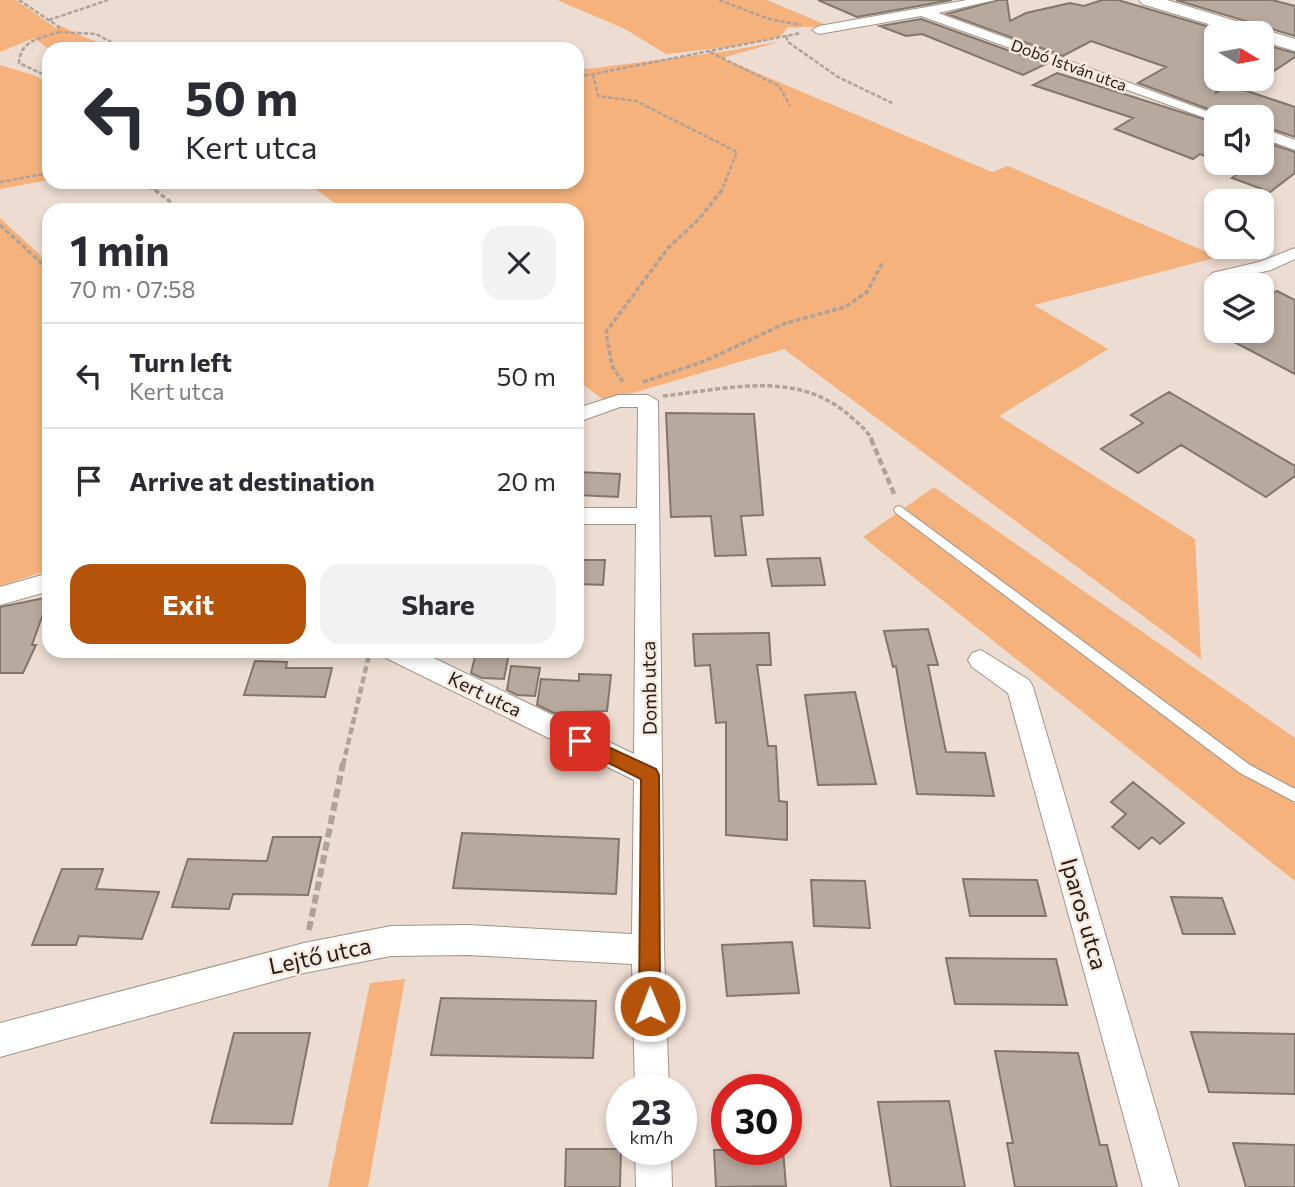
<!DOCTYPE html>
<html lang="en">
<head>
<meta charset="utf-8">
<style>
  body { margin:0; font-family:Commissioner,sans-serif; background:#f2f2f3; color:#2b2b33; height:100vh; display:flex; flex-direction:column; font-size:26px; white-space:nowrap }
  * { box-sizing:border-box; margin:0 }
  p { font-size:23px; color:#7c7c81 }
  .icon { flex:none; width:38px; height:38px; fill:none; stroke:currentColor; stroke-width:2; stroke-linecap:round; stroke-linejoin:round }
  .map { position:relative; flex:1; overflow:hidden }
  .panel { position:absolute; left:42px; top:203px; width:542px; height:455px; display:flex; flex-direction:column; background:#fff; border-radius:21px; box-shadow:0 4px 10px #0003 }
  .panel>* { flex:none }
  .guide { position:absolute; left:42px; top:42px; width:542px; height:147px; border-radius:21px; box-shadow:0 4px 10px #0003; background:#fff; color:#2b2b33; overflow:hidden }
  .needle { width:46px; rotate:100deg }
  .controls { position:absolute; left:1204px; top:21px; display:grid; gap:14px }
  .controls a { display:grid; place-items:center; width:70px; height:70px; border-radius:14px; background:#fff; box-shadow:0 4px 10px #0003; font-size:35px }
  .speed { position:absolute; left:606px; top:1074px; display:flex; gap:14px; font-size:35px; font-weight:700; text-align:center }
  .speed>* { display:grid; place-content:center; width:91px; height:91px; border-radius:50%; background:#fff; box-shadow:0 4px 10px #0003; line-height:1 }
  .speed small { font-size:18px; font-weight:400 }
  .speed .limit { border:10px solid #d22; background:#fff; color:#111 }
  .pin { position:absolute; display:grid; place-items:center; width:60px; height:60px; color:#fff; margin:-30px; border-radius:14px; box-shadow:0 4px 10px #0006 }
  .me { position:absolute; width:77px; margin:-38px; rotate:359deg; stroke-linejoin:round; filter:drop-shadow(0 0 5px #0008) }
  .turn { display:flex; align-items:center; gap:24px; height:147px; padding:0 28px; font-size:32px }
  .turn .icon { width:91px; height:91px; stroke-width:2.5 }
  .turn b { display:block; font-size:49px; line-height:60px }
  .round { display:grid; place-items:center; flex:none; width:74px; height:74px; border-radius:21px; background:#f2f2f3 }
  .head { display:flex; align-items:center; justify-content:space-between; height:119px; padding:0 28px }
  h1 { font-size:42px; font-weight:700; line-height:52px }
  .primary-button { display:flex; gap:14px; margin-top:auto; padding:14px 28px }
  .primary-button a { flex:1; height:80px; border-radius:21px; background:#b45309; color:#fff; font-size:28px; font-weight:700; line-height:80px; text-align:center }
  .primary-button a+a { background:#f2f2f3; color:#2b2b33 }
  ul { padding:0; list-style:none }
  li { display:flex; align-items:center; gap:21px; height:105px; padding:0 28px; border-top:2px solid #e1e1e2 }
  li div { flex:1 }
  li b { display:block; font-size:26px }
  li em { font-style:normal }
  .map>svg:first-child { display:block }
  .green { fill:#f5b27d }
  .building { fill:#b8a99e; stroke:#82756a; stroke-width:2 }
  .lines { fill:none; stroke-linecap:round; stroke-linejoin:round }
  .lane-casing { stroke:#a29489; stroke-width:2 }
  .street-casing { stroke:#a29489; stroke-width:2 }
  .secondary-casing { stroke:#a29489; stroke-width:2 }
  .path-far3 { stroke:#afa299; stroke-width:2.5; stroke-dasharray:4.5 2; stroke-linecap:butt }
  .path-far2 { stroke:#afa299; stroke-width:3.5; stroke-dasharray:5 2.5; stroke-linecap:butt }
  .path-far1 { stroke:#afa299; stroke-width:4.5; stroke-dasharray:7 3.5; stroke-linecap:butt }
  .path { stroke:#afa299; stroke-width:6; stroke-dasharray:9 4.5; stroke-linecap:butt }
  .lane { fill:#fff; fill-rule:evenodd }
  .street { fill:#fff; fill-rule:evenodd }
  .secondary { fill:#fff; fill-rule:evenodd }
  .route { fill:#b45309; stroke:#753606; stroke-width:2 }
  .labels { text-anchor:middle; stroke-width:5; stroke-linejoin:round; paint-order:stroke }
  .far-street-label { font-size:16px; fill:#221c18; stroke:#f9e9de }
  .street-label { font-size:19px; fill:#221c18; stroke:#f9e9de }
  .near-street-label { font-size:23px; fill:#221c18; stroke:#f9e9de }
</style>
</head>
<body>
<div class="map">
<svg width="1295" height="1187" viewBox="0 0 1295 1187">
  <rect width="100%" height="100%" fill="#ecdcd1"/>
  <!-- green -->
  <path class="green" d="M0,0H16L56,28L61,26L89,39L123,49H49L34,38L0,52Z
    M557,0H767L831,27H788L780,37L729,47L666,54L625,29Z
    M782,41L722,58L992,172L1008,166L1218,257L1034,305L1108,349L999,416L1195,539L1201,659L784,349L605,401L578,381V210H344L306,182H578V70L722,52Z
    M0,65L36,76L49,84V180L0,189Z
    M138,182H260L150,190Z
    M0,218L49,263V570L0,586Z
    M934,487L1295,738V881L863,537Z
    M405,979L368,1187H328L370,983Z"/>
  <!-- building -->
  <path class="building" d="M818,0H952L857,17Z
    M998,0H1007L1010,21L1026,13L1070,3L1084,6L1102,0H1118L1230,33H1216V93L1229,85L1295,107V137L1262,126V117H1240L1216,109V112L1138,83L1166,67L1091,41L1063,56L947,14Z
    M1176,0H1272L1295,6V36Z
    M921,19L1046,64L1023,75L922,34L906,36L880,26Z
    M1262,44L1295,53V57L1262,79Z
    M1057,73L1216,123V160L1200,154L1193,159L1115,129L1133,118L1033,85Z
    M1262,141L1295,152V173L1270,192L1232,178L1253,163H1262Z
    M1277,291L1295,300V374L1232,341L1249,331H1262V300Z
    M1169,392L1295,466V476L1266,497L1181,445L1138,473L1101,449L1143,423L1131,415Z
    M666,413L754,414L763,515L741,516L746,555L715,556L711,516L671,517Z
    M578,472L620,474L618,497L578,495Z
    M820,558L825,585L772,586L767,559Z
    M578,560H605L603,585L578,584Z
    M49,597L32,645H36L23,673H0V607Z
    M928,629L938,665H928L946,752L985,753L994,796L917,794L896,666L893,667L884,631Z
    M769,633L771,665H757L768,746H776L779,801L787,802V840L726,835V722L716,723L710,665L695,666L693,634Z
    M476,653L509,654L504,679L482,678L471,673Z
    M255,661L287,662L286,668H332L325,697L244,695Z
    M511,666L540,668L535,696L517,695L507,690Z
    M579,674L611,675L607,711L554,713L537,705L541,679L579,681Z
    M855,692L876,784L818,785L805,695Z
    M1133,782L1184,823L1160,844L1152,837L1139,849L1112,827L1126,814L1111,802Z
    M462,833L619,839L616,894L453,888Z
    M273,837H321L308,895L233,894L229,909L172,907L188,859L267,861Z
    M62,869H103L96,889L159,892L142,939L79,936L76,945H32Z
    M963,879L1037,880L1046,916H970Z
    M811,880L865,881L870,928L814,926Z
    M1171,897L1222,898L1235,934H1183Z
    M792,942L799,993L727,996L722,945Z
    M946,958L1056,959L1067,1005L955,1004Z
    M441,998L596,1001L593,1058L431,1055Z
    M1191,1032L1295,1034V1094L1209,1092Z
    M234,1033H310L292,1124L211,1123Z
    M995,1051L1078,1053L1100,1145H1107L1117,1187H1015L1007,1143H1013Z
    M949,1101L965,1187H891L878,1102Z
    M1233,1143L1295,1145V1187H1246Z
    M566,1149H621L620,1187H565Z
    M714,1150H783L786,1186L716,1187Z"/>
  <g class="lines">
    <defs>
      <path id="lane" d="M900,506L1250,765L1295,789V802L1240,773L896,513L894,510L896,507Z"/>
      <path id="street" d="M967,0H995L938,13L1223,117H1216V121L1211,120L921,16L819,34L812,30L819,26Z
        M1262,128L1295,140V150L1262,138Z
        M1295,248V259L1271,270L1218,282L1209,277L1212,273L1259,262Z
        M618,395H648L658,401L664,950L669,1090H635L632,964L468,955L391,956L304,973L0,1057V1023L304,943L391,926L468,925L632,934L634,780L386,658L382,651H419L634,754L636,524H578V508H637L638,407H620L578,422V408Z
        M49,573V591L0,605V587Z
        M981,650L1029,680L1033,687L1179,1187H1143L1008,693L972,667L968,660L972,653Z
        M635,1150H671L672,1187H636Z"/>
      <path id="secondary" d="M1139,0H1167L1295,39V51L1262,41V33H1238L1142,4Z"/>
    </defs>
    <!-- lane casing -->
    <use href="#lane" class="lane-casing"/>
    <!-- street casing -->
    <use href="#street" class="street-casing"/>
    <!-- secondary casing -->
    <use href="#secondary" class="secondary-casing"/>
    <!-- path-far3 -->
    <path class="path-far3" d="M19,0L59,27V32L96,34L124,49
      M719,0L769,19L801,25
      M49,20L108,0
      M786,36L788,42L838,77L892,103
      M710,52L779,86L790,106
      M593,74L598,96L636,101L737,152L721,192
      M49,77L19,63C20,40 41,38 59,32
      M578,77L801,33
      M0,182L49,173
      M145,182L157,192"/>
    <!-- path-far2 -->
    <path class="path-far2" d="M155,190L181,210
      M0,225L49,270
      M623,382L612,366L606,332L668,248L699,219L722,190
      M643,382L705,361L786,323L845,307L867,292L883,262
      M663,396C728,389 797,369 850,416C859,424 867,430 872,440"/>
    <!-- path-far1 -->
    <path class="path-far1" d="M871,439L895,496
      M343,765L370,651"/>
    <!-- path -->
    <path class="path" d="M309,930L343,763"/>
    <!-- lane -->
    <use href="#lane" class="lane"/>
    <!-- street -->
    <use href="#street" class="street"/>
    <!-- secondary -->
    <use href="#secondary" class="secondary"/>
  </g>
  <!-- route -->
  <path class="route" d="M580,734L656,769L659,775L660,1006L657,1014L650,1017L642,1014L639,1006L641,779L574,746L571,741Z"/>
  <g class="labels">
    <!-- far-street labels -->
    <g class="far-street-label">
      <text transform="translate(1069 65) rotate(20)" y="6">Dobó István utca</text>
    </g>
    <!-- street labels -->
    <g class="street-label">
      <text transform="translate(649 688) rotate(-91)" y="7">Domb utca</text>
      <text transform="translate(485 694) rotate(26)" y="7">Kert utca</text>
    </g>
    <!-- near-street labels -->
    <g class="near-street-label">
      <text transform="translate(1084 914) rotate(74)" y="8">Iparos utca</text>
      <text transform="translate(320 956) rotate(-12)" y="8">Lejtő utca</text>
    </g>
  </g>
</svg>
<div class="controls">
<a><svg class="needle" viewBox="-14 -14 28 28"><path d="M0-13l5 13h-10z" fill="#e53935"/><path d="M0 13l5-13h-10z" fill="#7c7c81"/></svg></a>
<a><svg class="icon" aria-label="sound" viewBox="0 0 24 24"><path d="M4 9h4l5-4v14l-5-4H4zM17 9q2 3 0 6"/></svg></a>
<a><svg class="icon" aria-label="search" viewBox="0 0 24 24"><circle cx="10" cy="10" r="6"/><path d="M15 15l6 6"/></svg></a>
<a><svg class="icon" aria-label="layers" viewBox="0 0 24 24"><path d="M12 4l9 5-9 5-9-5zM3 14l9 5 9-5"/></svg></a>
</div>
<div class="speed"><div>23<small>km/h</small></div><div class="limit">30</div></div>
<div class="pin" style="left:580px;top:741px;background:#d93025"><svg class="icon" aria-label="arrive" viewBox="0 0 24 24"><path d="M6 21V4h12l-3 4 3 4H6"/></svg></div>
<svg class="me" style="left:650px;top:1006px" viewBox="-20 -20 40 40"><circle r="17" fill="#b45309" stroke="#fff" stroke-width="3"/><path d="M0-11L8 9 0 5-8 9z" fill="#fff"/></svg>
<div class="guide">
<div class="turn"><svg class="icon" aria-label="left" viewBox="0 0 24 24"><path d="M17 20v-9H6M10 6l-5 5 5 5"/></svg><div><b>50 m</b>Kert utca</div></div>
</div>
<section class="panel">
<div class="head"><div><h1>1 min</h1><p>70 m · 07:58</p></div><a class="round"><svg class="icon" aria-label="close" viewBox="0 0 24 24"><path d="M6 6l12 12M18 6L6 18"/></svg></a></div>
<ul>
<li><svg class="icon" aria-label="left" viewBox="0 0 24 24"><path d="M17 20v-9H6M10 6l-5 5 5 5"/></svg><div><b>Turn left</b><p>Kert utca</p></div><em>50 m</em></li>
<li><svg class="icon" aria-label="arrive" viewBox="0 0 24 24"><path d="M6 21V4h12l-3 4 3 4H6"/></svg><div><b>Arrive at destination</b></div><em>20 m</em></li>
</ul>
<div class="primary-button"><a>Exit</a><a>Share</a></div>
</section>
</div>
</body>
</html>
